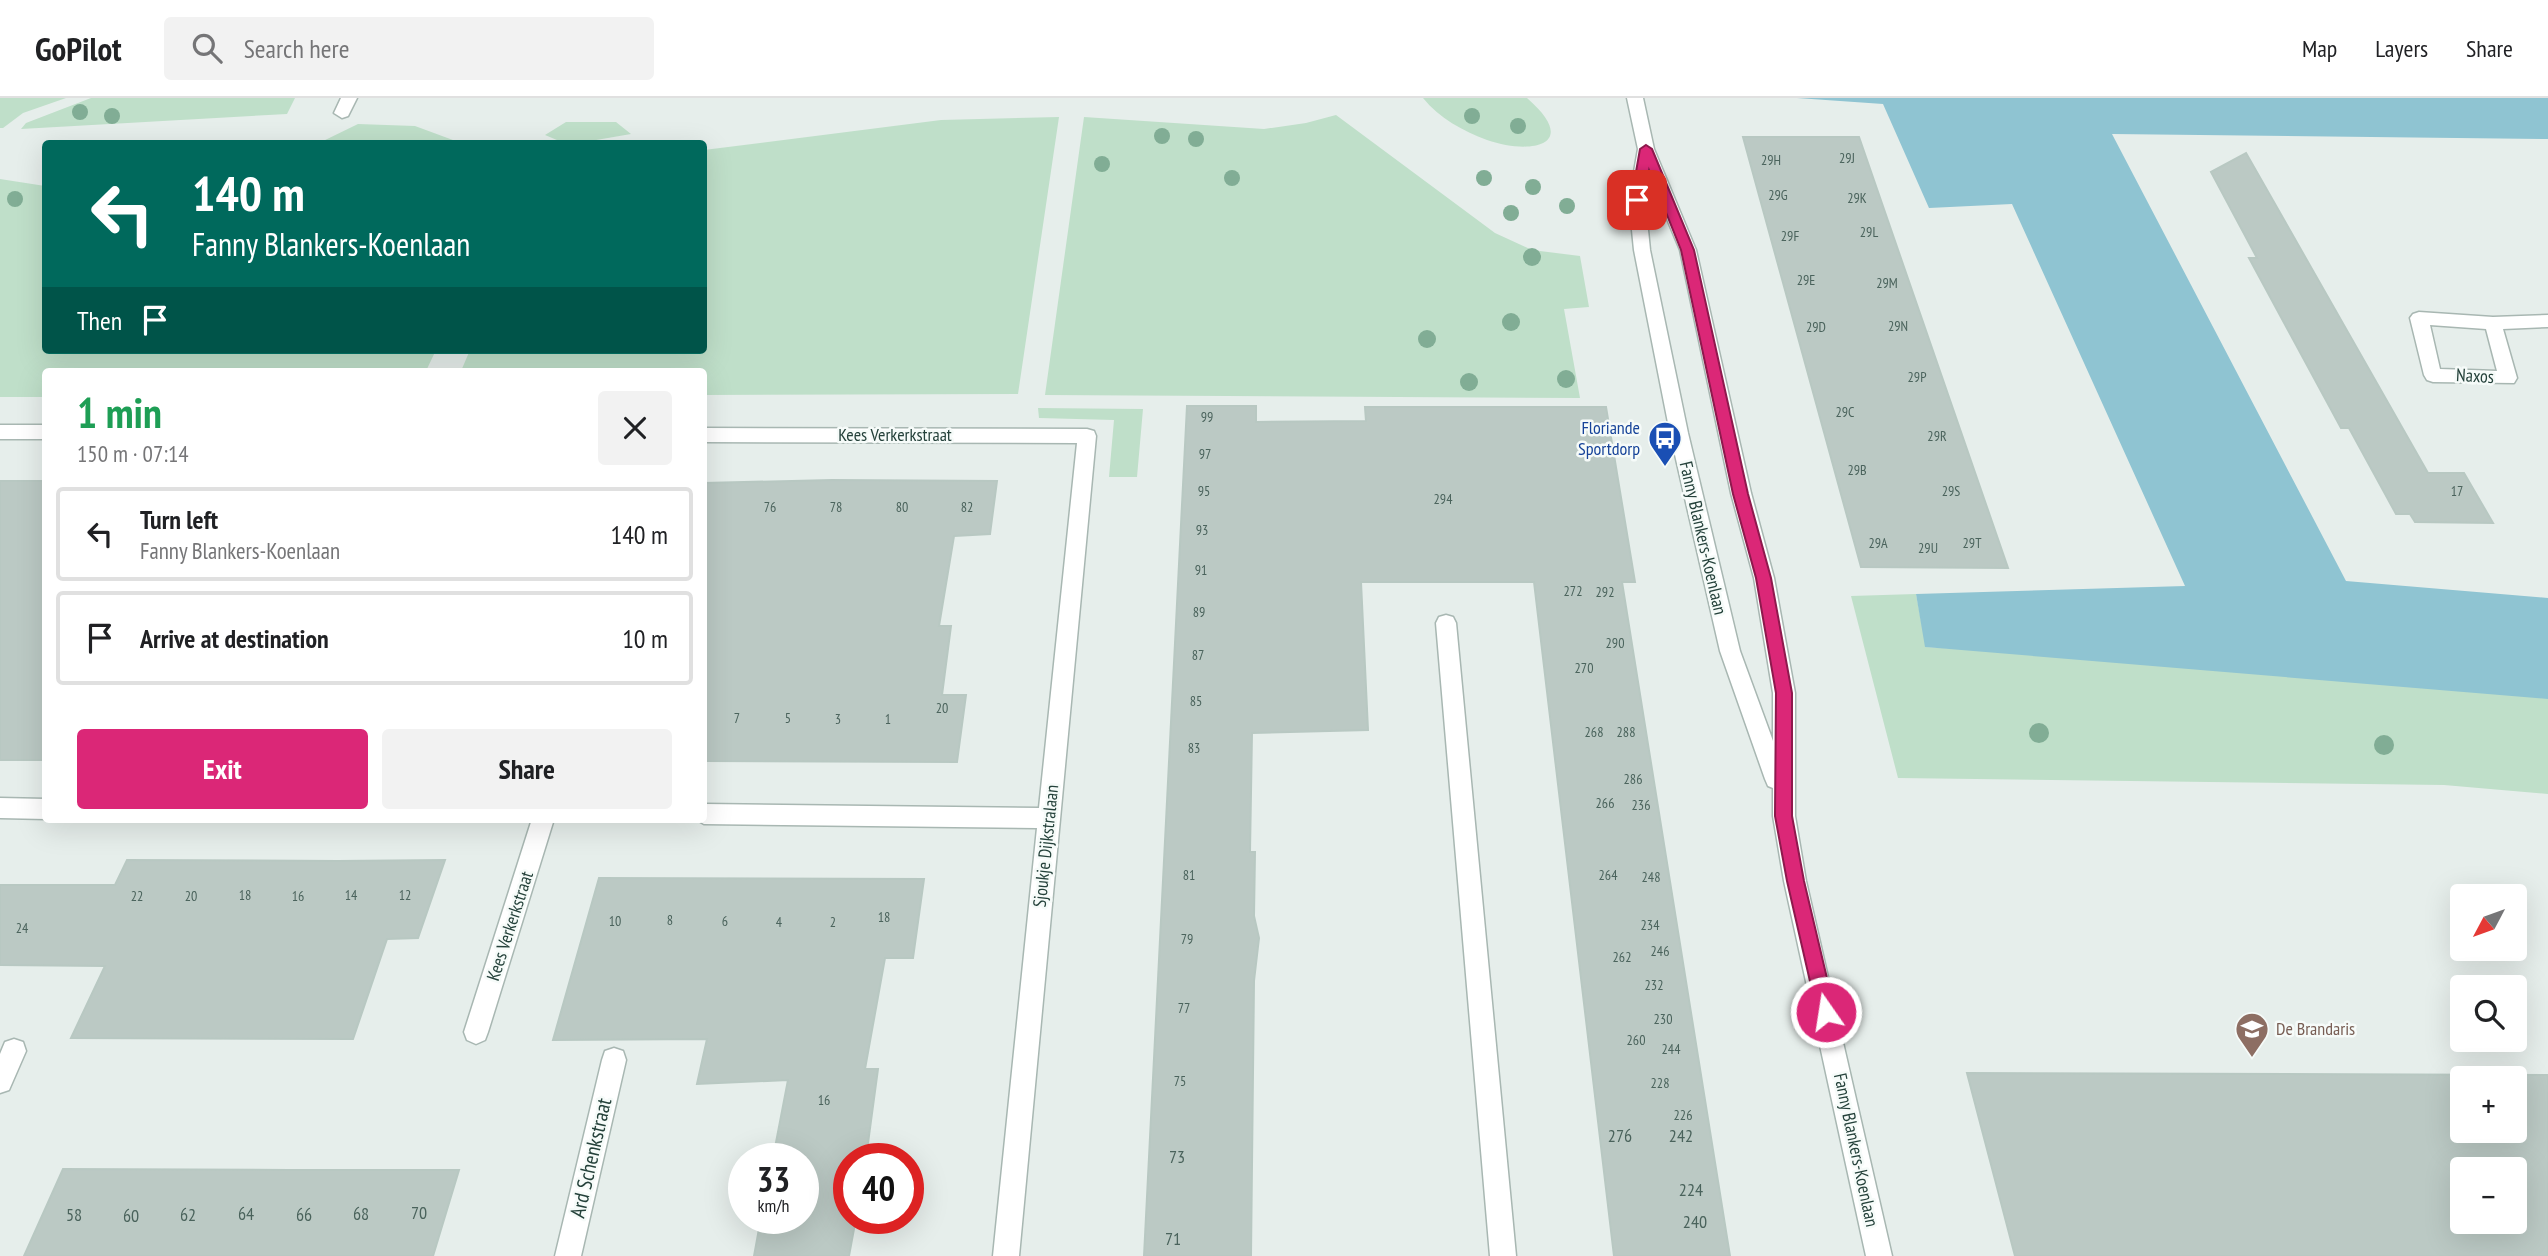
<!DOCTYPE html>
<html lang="en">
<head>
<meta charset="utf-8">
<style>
  body { margin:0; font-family:"PT Sans Narrow",sans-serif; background:#f2f2f2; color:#202124; height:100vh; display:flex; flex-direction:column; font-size:26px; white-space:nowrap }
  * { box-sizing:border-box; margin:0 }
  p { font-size:23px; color:#757577 }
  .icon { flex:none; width:38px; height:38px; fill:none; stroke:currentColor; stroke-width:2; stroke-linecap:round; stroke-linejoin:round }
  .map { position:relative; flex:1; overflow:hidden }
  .panel { position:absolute; left:42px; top:270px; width:665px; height:455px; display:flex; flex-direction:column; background:#fff; border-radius:7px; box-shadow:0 7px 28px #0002 }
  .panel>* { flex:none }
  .banner { position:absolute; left:42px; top:42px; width:665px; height:214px; border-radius:7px; box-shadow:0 7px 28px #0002; background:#00695c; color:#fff; overflow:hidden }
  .needle { width:46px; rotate:229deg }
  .fabs { position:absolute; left:2450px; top:786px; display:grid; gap:14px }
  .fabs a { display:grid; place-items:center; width:77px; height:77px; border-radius:7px; background:#fff; box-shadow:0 7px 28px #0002; font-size:35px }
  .speed { position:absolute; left:728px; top:1045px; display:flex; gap:14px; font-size:35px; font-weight:700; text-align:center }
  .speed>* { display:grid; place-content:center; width:91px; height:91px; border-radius:50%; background:#fff; box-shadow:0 7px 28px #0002; line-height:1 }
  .speed small { font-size:18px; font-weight:400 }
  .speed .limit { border:10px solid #d22; background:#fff; color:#111 }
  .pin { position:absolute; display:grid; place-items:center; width:60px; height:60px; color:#fff; margin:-30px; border-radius:14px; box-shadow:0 4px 10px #0006 }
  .me { position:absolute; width:77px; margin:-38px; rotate:347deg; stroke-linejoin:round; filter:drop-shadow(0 0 5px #0008) }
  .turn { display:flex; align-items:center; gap:24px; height:147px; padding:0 35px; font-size:32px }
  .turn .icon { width:91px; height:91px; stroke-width:2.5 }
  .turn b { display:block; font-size:49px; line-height:60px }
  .then { display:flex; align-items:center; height:66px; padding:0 35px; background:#0003; gap:14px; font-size:26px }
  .round { display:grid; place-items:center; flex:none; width:74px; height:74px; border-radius:7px; background:#f2f2f2 }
  .summary { display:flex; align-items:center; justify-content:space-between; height:119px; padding:0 35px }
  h1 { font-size:42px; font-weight:600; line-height:52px; color:#1e9e55 }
  .action { display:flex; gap:14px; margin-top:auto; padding:14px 35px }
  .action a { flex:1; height:80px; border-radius:7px; background:#db2777; color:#fff; font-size:28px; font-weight:600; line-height:80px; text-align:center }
  .action a+a { background:#f2f2f2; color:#202124 }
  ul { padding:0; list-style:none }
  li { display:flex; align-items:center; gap:21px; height:94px; margin:0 14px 10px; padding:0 21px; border:4px solid #e0e0e0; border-radius:7px }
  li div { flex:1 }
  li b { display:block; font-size:26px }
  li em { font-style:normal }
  header { display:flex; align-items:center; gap:42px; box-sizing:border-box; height:98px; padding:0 35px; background:#fff; border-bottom:2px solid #e0e0e0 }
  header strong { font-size:33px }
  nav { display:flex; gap:38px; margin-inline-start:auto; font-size:24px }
  .search { width:490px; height:63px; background:#f2f2f2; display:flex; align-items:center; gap:18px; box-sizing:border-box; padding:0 24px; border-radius:7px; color:#757577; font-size:26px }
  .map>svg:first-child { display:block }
  .green { fill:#bfdfc9 }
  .water { fill:#8fc4d2 }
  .building { fill:#bbc9c4; stroke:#b8c8c2; stroke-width:2; fill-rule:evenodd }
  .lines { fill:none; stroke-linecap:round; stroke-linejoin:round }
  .minor-casing { stroke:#a8b7b2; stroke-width:3 }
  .tertiary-casing { stroke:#a8b7b2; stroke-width:3 }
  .minor { fill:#fff; fill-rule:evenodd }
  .tertiary { fill:#fff; fill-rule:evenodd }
  .tree { fill:#81ad95 }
  .route { fill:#db2777; stroke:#8e194d; stroke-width:2 }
  .labels { text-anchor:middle; stroke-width:5; stroke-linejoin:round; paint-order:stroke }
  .number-label { font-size:14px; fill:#4a635c }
  .street-label { font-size:18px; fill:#24413a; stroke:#f6fbf9 }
  .transit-label { font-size:18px; fill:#164399; stroke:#f6fbf9; text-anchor:end }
  .education-label { font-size:18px; fill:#785e54; stroke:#f6fbf9; text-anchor:start }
  .near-number-label { font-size:18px; fill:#4a635c }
  .near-street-label { font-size:21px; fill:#24413a; stroke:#f6fbf9 }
</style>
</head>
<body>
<header>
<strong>GoPilot</strong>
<div class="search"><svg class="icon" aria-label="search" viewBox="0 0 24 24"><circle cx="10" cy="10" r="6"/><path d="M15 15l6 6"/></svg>Search here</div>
<nav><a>Map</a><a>Layers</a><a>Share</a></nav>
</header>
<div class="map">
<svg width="2548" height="1158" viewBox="0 0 2548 1158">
  <rect width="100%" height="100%" fill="#e6eeeb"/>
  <!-- green -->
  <path class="green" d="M0,0H66L23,15L3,30H0Z
    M91,0H295L287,16L21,31L26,25Z
    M1423,0H1527C1582,48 1530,57 1487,42C1463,33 1439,20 1423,0Z
    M1336,17L1495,135L1532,152L1580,158L1589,209L1564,211L1580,300L1045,297L1084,19L1264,31L1306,25Z
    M1059,19L1018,296L704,297V273H461L470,252H704V52L941,22Z
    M566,24H616L631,36L573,46L564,45L545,37Z
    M358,26L415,28L461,45H319Z
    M0,81L45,88L46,252H436L426,273H46L45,299H0Z
    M1038,310L1143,311L1137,379H1109L1114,322L1039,320Z
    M1916,496L1926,549L2548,586V696L2444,687L1898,680L1851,498Z"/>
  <!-- water -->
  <path class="water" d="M1797,0H2548V41L2112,36L2346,483L2548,500V601L1925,549L1916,496L2185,488L2012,106L1929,110L1883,6Z"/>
  <!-- building -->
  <path class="building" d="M1743,39H1859L2008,470L1861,469Z
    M2246,55L2428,375H2464L2493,425L2415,424L2410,416H2396L2349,330H2341L2249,160H2257L2211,74Z
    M1187,308H1256V324L1366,323L1365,309H1606L1635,484H1622L1730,1158H1614L1534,484H1361L1368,632L1252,635L1250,754H1255L1254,818L1259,840L1254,883L1251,1158H1144Z
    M832,382L997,383L990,436L954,438L939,528H951L942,597H966L957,664L704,663V385Z
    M0,383H46V662H0Z
    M127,762L338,763L445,762L418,840L387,841L353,941L71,940L105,868L0,867V787H115Z
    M599,780L924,781L913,860H885L865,971H878L866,1060H849V1120H856L849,1158H754L761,1120H803V1060H773L788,982L697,986L707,941L553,942Z
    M1967,975L2548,977V1158H2015ZM2462,980H2515V1032H2462ZM2462,1071H2515V1124H2462Z
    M63,1071L289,1072H459L433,1158H24Z"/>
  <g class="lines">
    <defs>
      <path id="minor" d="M341,0H357L348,18L342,20L334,15Z
        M2419,214L2493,219L2548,217V229L2503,231L2517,280L2514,285L2433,284L2427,282L2424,277L2410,220L2413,216ZM2430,227L2486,231L2497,273L2440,271Z
        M0,327H46V341H0Z
        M704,330L1087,331L1094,333L1096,338L1019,1158H993L1037,730L704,726L695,721H704V706L1039,710L1077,345L704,344Z
        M1446,517L1453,519L1456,525L1516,1158H1490L1436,525L1439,519Z
        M0,700L46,701V721L0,720Z
        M532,721H554L488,934L485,942L476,946L467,942L464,934Z
        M14,941L23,944L26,953L9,992L0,995V956L5,944Z
        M614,950L623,953L626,962L581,1158H555L602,962L605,953Z"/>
      <path id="tertiary" d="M1627,0H1643L1654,51L1696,152L1751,395L1774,480L1795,595V718L1806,783L1892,1158H1866L1784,783L1773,718V690L1768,688L1765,681L1720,553L1670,335L1634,152L1629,102L1638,51ZM1649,78L1680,152L1731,395L1754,480L1773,595V643L1740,553L1688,335L1650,152L1645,102Z"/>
    </defs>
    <!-- minor casing -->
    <use href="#minor" class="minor-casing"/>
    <!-- tertiary casing -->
    <use href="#tertiary" class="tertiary-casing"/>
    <!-- minor -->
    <use href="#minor" class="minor"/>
    <!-- tertiary -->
    <use href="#tertiary" class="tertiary"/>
  </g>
  <!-- trees -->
  <g class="tree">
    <circle cx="80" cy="14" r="8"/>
    <circle cx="112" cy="18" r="8"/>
    <circle cx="1472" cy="18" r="8"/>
    <circle cx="1518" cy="28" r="8"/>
    <circle cx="1162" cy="38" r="8"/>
    <circle cx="1196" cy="41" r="8"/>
    <circle cx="1102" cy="66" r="8"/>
    <circle cx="1232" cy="80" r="8"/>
    <circle cx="1484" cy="80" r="8"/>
    <circle cx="1533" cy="89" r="8"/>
    <circle cx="15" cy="101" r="8"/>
    <circle cx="1567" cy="108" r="8"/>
    <circle cx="1511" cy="115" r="8"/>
    <circle cx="1532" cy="159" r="9"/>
    <circle cx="1511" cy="224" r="9"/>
    <circle cx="1427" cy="241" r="9"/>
    <circle cx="1566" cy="281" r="9"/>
    <circle cx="1469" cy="284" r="9"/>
    <circle cx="2039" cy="635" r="10"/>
    <circle cx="2384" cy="647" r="10"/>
  </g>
  <!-- route -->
  <path class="route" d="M1646,47L1652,51L1694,152L1748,396L1771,480L1792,595V718L1804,783L1835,914L1833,920L1826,923L1820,920L1817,914L1787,783L1775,718L1776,595L1756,480L1733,396L1681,152L1649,72L1643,102L1637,106L1631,102L1640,51Z"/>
  <!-- icons -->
  <defs>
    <symbol id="bus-pin" viewBox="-11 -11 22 30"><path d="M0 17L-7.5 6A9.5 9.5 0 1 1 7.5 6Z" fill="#1a4fb4" stroke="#f6fbf9"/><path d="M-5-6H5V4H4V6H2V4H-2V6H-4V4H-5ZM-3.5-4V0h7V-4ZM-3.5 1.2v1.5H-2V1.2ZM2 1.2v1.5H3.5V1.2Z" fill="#fff"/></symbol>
    <symbol id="school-pin" viewBox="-11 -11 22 30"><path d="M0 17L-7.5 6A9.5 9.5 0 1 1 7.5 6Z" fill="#8d6e63" stroke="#f6fbf9"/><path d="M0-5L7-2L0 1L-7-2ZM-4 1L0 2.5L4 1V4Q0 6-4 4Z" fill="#fff"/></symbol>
  </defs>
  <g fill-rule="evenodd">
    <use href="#bus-pin" x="1646" y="321" width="38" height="52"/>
    <use href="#school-pin" x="2233" y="912" width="38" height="52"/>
  </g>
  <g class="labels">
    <!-- number labels -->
    <g class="number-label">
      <text x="1847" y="65">29J</text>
      <text x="1771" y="67">29H</text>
      <text x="1778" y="102">29G</text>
      <text x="1857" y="105">29K</text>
      <text x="1869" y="139">29L</text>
      <text x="1790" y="143">29F</text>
      <text x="1806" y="187">29E</text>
      <text x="1887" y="190">29M</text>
      <text x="1898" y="233">29N</text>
      <text x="1816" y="234">29D</text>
      <text x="1917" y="284">29P</text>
      <text x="1845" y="319">29C</text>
      <text x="1207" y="324">99</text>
      <text x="1937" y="343">29R</text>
      <text x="1205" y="361">97</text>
      <text x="1857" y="377">29B</text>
      <text x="1204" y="398">95</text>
      <text x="1951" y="398">29S</text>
      <text x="2457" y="398">17</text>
      <text x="1443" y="406">294</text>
      <text x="770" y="414">76</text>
      <text x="836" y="414">78</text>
      <text x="902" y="414">80</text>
      <text x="967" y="414">82</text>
      <text x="1202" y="437">93</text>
      <text x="1878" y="450">29A</text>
      <text x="1972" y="450">29T</text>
      <text x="1928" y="455">29U</text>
      <text x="1201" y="477">91</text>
      <text x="1573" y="498">272</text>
      <text x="1605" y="499">292</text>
      <text x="1199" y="519">89</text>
      <text x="1615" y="550">290</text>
      <text x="1198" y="562">87</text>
      <text x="1584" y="575">270</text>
      <text x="1196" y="608">85</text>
      <text x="942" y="615">20</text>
      <text x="737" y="625">7</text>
      <text x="788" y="625">5</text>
      <text x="838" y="626">3</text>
      <text x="888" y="626">1</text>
      <text x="1594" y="639">268</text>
      <text x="1626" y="639">288</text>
      <text x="1194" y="655">83</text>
      <text x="1633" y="686">286</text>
      <text x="1605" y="710">266</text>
      <text x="1641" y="712">236</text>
      <text x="1189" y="782">81</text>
      <text x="1608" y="782">264</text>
      <text x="1651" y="784">248</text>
      <text x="245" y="802">18</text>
      <text x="351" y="802">14</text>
      <text x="405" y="802">12</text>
      <text x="137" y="803">22</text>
      <text x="191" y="803">20</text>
      <text x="298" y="803">16</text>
      <text x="884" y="824">18</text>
      <text x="670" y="827">8</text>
      <text x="615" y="828">10</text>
      <text x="725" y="828">6</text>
      <text x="779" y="829">4</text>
      <text x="833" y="829">2</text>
      <text x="1650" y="832">234</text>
      <text x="22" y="835">24</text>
      <text x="1187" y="846">79</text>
      <text x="1660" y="858">246</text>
      <text x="1622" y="864">262</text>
      <text x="1654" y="892">232</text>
      <text x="1184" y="915">77</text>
      <text x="1663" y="926">230</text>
      <text x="1636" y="947">260</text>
      <text x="1671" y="956">244</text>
      <text x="1180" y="988">75</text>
      <text x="1660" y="990">228</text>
      <text x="824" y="1007">16</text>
      <text x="1683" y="1022">226</text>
    </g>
    <!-- street labels -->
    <g class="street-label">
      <text transform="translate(2475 278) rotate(3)" y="6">Naxos</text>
      <text x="895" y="343">Kees Verkerkstraat</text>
      <text transform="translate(1703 440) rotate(77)" y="6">Fanny Blankers-Koenlaan</text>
      <text transform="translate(1046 748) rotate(-84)" y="6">Sjoukje Dijkstralaan</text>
      <text transform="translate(510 828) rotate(-72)" y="6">Kees Verkerkstraat</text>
      <text transform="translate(1856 1052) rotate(78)" y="6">Fanny Blankers-Koenlaan</text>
    </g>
    <!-- transit labels -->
    <g class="transit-label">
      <text x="1640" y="336">Floriande<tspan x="1640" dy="21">Sportdorp</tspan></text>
    </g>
    <!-- education labels -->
    <g class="education-label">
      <text x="2276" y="937">De Brandaris</text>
    </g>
    <!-- near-number labels -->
    <g class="near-number-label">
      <text x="1620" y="1044">276</text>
      <text x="1681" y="1044">242</text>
      <text x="1177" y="1065">73</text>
      <text x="1691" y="1098">224</text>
      <text x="419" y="1121">70</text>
      <text x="246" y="1122">64</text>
      <text x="361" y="1122">68</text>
      <text x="74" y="1123">58</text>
      <text x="188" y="1123">62</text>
      <text x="304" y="1123">66</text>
      <text x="131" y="1124">60</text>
      <text x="1695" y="1130">240</text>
      <text x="1173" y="1147">71</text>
    </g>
    <!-- near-street labels -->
    <g class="near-street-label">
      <text transform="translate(591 1060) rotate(-77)" y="7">Ard Schenkstraat</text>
    </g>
  </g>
</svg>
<div class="fabs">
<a><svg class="needle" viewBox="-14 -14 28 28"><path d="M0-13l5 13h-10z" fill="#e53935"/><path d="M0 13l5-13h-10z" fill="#757577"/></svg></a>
<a><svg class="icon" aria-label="search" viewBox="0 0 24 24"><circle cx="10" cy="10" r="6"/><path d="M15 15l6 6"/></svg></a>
<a>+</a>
<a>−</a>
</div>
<div class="speed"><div>33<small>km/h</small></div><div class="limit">40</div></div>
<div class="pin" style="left:1637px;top:102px;background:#d93025"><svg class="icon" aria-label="arrive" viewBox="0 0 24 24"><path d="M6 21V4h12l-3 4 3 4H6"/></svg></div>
<svg class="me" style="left:1826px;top:914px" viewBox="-20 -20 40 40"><circle r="17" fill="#db2777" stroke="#fff" stroke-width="3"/><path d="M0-11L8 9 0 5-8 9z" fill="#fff"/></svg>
<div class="banner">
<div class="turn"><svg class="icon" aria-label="left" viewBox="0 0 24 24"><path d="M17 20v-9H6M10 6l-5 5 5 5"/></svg><div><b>140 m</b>Fanny Blankers-Koenlaan</div></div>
<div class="then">Then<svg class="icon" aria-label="arrive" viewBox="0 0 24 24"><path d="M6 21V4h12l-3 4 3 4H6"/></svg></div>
</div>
<section class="panel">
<div class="summary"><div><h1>1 min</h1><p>150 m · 07:14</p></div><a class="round"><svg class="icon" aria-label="close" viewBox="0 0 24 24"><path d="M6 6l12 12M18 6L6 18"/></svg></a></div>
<ul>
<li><svg class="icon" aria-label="left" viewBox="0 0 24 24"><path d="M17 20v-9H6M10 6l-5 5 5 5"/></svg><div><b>Turn left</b><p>Fanny Blankers-Koenlaan</p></div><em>140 m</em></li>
<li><svg class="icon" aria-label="arrive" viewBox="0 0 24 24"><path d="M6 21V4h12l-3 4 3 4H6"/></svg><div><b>Arrive at destination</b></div><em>10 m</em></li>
</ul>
<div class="action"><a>Exit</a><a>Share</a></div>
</section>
</div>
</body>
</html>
